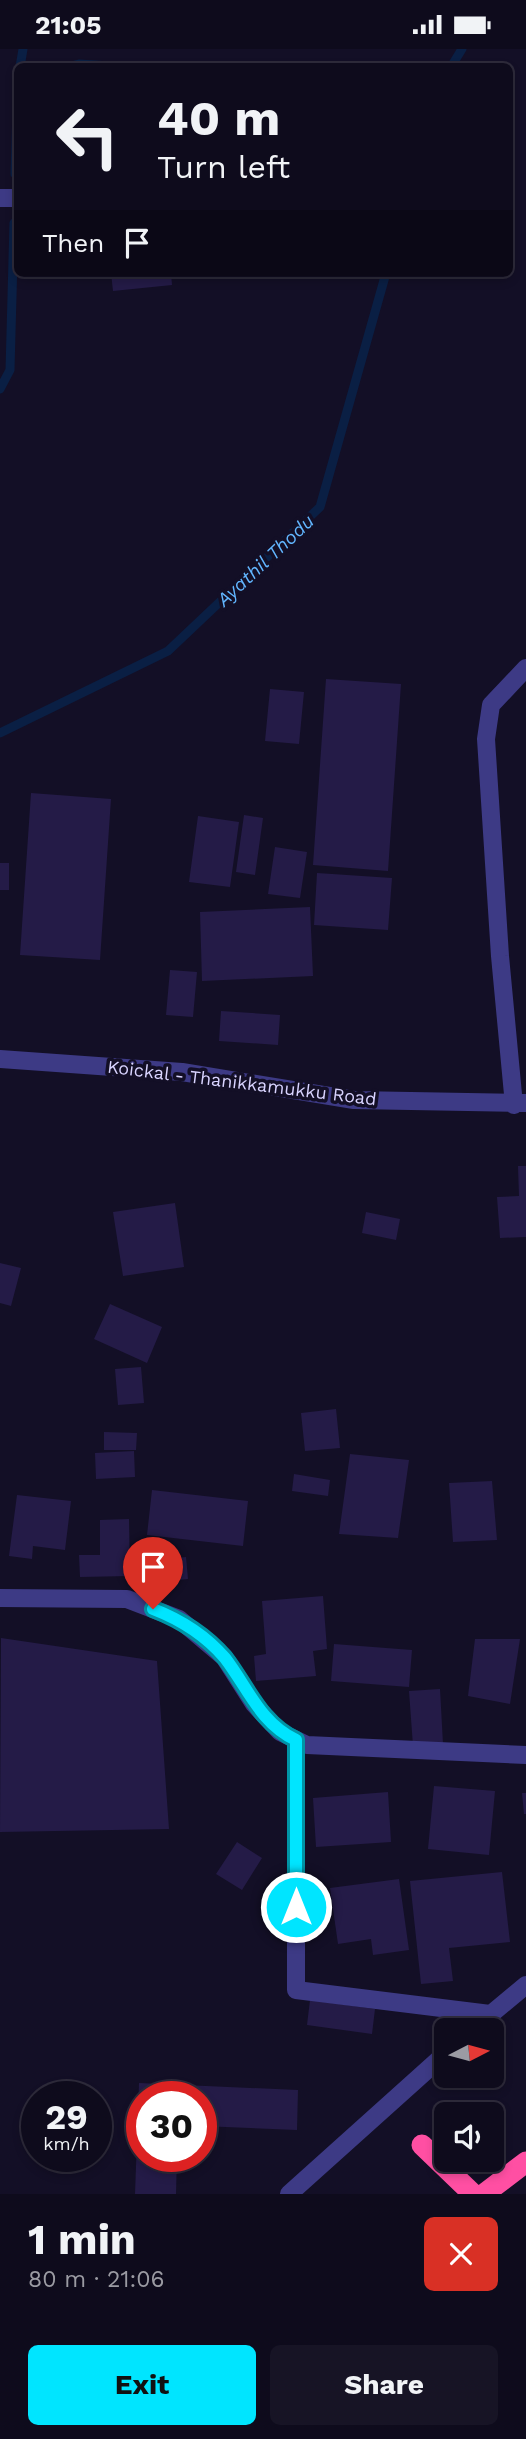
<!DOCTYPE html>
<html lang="en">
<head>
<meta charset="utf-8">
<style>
  body { margin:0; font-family:"Work Sans",sans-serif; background:#171425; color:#f1f3f6; height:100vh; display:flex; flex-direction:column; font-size:26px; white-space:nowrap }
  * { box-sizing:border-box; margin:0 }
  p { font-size:23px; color:#9b9ba3 }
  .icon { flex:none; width:38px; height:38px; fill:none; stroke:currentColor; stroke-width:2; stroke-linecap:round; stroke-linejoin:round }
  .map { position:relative; height:2145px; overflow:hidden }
  .side { display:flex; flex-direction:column; background:#0e0b1c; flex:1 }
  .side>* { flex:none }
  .hud { position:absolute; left:14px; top:14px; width:499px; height:214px; border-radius:10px; box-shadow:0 4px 10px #0003,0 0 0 2px #2e2b3b; background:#0e0b1c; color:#f1f3f6; overflow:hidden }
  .needle { width:46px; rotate:84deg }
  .controls { position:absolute; left:434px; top:1969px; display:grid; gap:14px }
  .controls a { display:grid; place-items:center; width:70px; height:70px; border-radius:10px; background:#0e0b1c; box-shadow:0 4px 10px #0003,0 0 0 2px #2e2b3b; font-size:35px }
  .speed { position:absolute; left:21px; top:2032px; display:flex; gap:14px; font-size:35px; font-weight:700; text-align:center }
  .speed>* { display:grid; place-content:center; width:91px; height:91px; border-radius:50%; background:#0e0b1c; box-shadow:0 4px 10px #0003,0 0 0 2px #2e2b3b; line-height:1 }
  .speed small { font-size:18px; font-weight:400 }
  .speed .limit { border:10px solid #d22; background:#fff; color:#111 }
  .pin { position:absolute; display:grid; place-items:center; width:60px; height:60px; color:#fff; margin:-72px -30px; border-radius:50% 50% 50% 0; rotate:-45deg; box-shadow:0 0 7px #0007 }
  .pin .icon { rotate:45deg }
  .me { position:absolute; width:77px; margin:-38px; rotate:0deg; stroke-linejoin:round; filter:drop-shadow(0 0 5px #0008) }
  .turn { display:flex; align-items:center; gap:24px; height:147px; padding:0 28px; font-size:32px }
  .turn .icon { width:91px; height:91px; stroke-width:2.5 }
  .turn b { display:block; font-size:49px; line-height:60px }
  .then { display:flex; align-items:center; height:66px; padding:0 28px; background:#0003; gap:14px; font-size:26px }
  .round { display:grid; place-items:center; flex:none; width:74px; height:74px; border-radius:10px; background:#171425 }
  .summary { display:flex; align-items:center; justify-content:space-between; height:119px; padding:0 28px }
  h1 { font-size:42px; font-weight:700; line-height:52px }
  .primary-button { display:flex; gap:14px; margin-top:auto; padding:14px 28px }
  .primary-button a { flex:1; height:80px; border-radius:10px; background:#00e5ff; color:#111; font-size:28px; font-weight:700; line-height:80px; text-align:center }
  .primary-button a+a { background:#171425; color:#f1f3f6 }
  .status { display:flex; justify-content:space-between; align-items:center; height:49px; padding:0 35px; background:#0e0b1c; direction:ltr }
  .status svg { height:19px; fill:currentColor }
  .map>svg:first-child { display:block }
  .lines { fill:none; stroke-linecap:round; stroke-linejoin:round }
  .stream { stroke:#0a1f44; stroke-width:9 }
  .building { fill:#241b47 }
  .minor { stroke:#3d3a85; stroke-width:18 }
  .highway { stroke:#ff4fa3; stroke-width:21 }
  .route-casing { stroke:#0095a6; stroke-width:18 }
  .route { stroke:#00e5ff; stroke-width:12 }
  .labels { text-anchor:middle; stroke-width:7; stroke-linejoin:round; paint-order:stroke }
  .street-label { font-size:18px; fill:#d9d4ff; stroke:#130f26 }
  .water-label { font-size:19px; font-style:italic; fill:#62b6ff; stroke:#130f26 }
</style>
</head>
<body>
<div class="status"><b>21:05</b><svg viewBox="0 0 49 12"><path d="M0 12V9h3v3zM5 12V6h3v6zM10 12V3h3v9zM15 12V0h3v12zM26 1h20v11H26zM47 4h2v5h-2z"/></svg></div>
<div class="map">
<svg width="526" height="2145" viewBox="0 0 526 2145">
  <rect width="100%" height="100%" fill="#130f26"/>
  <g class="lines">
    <!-- stream -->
    <path class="stream" d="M20,18L23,0
      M67,18L79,15L126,18
      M451,18L462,0
      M15,125L18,27
      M0,340L10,321L14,174
      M0,684L168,602L320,458L386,224"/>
  </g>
  <!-- building -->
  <path class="building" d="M111,224H171L172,236L113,242Z
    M326,630L401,635L388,822L313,816Z
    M270,640L304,643L299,695L265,692Z
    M31,744L111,750L100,911L20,906Z
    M244,766L263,769L255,826L236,823Z
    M198,767L239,773L230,838L189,833Z
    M275,798L307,803L300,849L268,845Z
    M0,814H9V841H0Z
    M317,824L392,829L388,881L314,876Z
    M310,858L313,927L202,932L200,863Z
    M170,921L197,923L193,968L166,966Z
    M221,962L280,966L278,996L219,992Z
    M518,1117H526V1188L500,1189L497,1148L519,1147Z
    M175,1154L184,1218L123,1227L113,1163Z
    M366,1163L400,1170L396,1191L362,1184Z
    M0,1214L21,1219L11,1257L0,1254Z
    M110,1255L162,1278L147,1314L94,1290Z
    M141,1318L144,1354L118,1356L115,1320Z
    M336,1360L340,1399L305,1402L301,1364Z
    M104,1383L137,1384L136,1401H104Z
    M134,1402L135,1428L96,1430L95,1404Z
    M350,1405L409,1411L398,1489L339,1485Z
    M294,1425L330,1431L328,1447L292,1442Z
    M492,1432L497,1491L453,1493L449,1434Z
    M152,1441L248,1452L243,1497L147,1486Z
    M17,1446L71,1452L65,1501L33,1497L32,1510L9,1507Z
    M129,1470L130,1527L80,1528L79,1506H100V1471Z
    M186,1508L188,1530L160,1533L157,1511Z
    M323,1547L327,1600L313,1602L316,1627L256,1632L254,1607L266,1605L262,1552Z
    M1,1589L157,1612L169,1780L0,1783Z
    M475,1590H520L510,1655L468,1647Z
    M334,1595L412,1601L409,1638L331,1632Z
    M440,1640L443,1695L413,1697L409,1642Z
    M434,1737L495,1742L489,1806L428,1800Z
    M388,1743L391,1793L316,1798L313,1749Z
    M522,1744H526V1765H524Z
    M237,1793L262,1809L242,1841L216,1825Z
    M502,1823L510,1893L449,1899L453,1932L421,1935L410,1832Z
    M399,1830L409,1901L373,1906L371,1890L338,1895L330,1839Z
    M310,1951L375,1960L372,1985L307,1976Z
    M139,2034L298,2041L297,2081L201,2077V2048H142V2107H177L176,2145H135Z"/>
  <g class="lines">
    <!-- minor -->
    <path class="minor" d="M0,149H18
      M0,1010L182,1023L354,1051L526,1054
      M514,1056L500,907L486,690L491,656L526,619
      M0,1549L127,1550L179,1570L224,1608L254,1655L280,1683L307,1696L526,1706
      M296,1691V1941L490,1965
      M472,1981L526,1936
      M289,2145L446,2004"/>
    <!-- highway -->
    <path class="highway" d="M422,2096L473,2145
      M484,2145L526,2113"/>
  </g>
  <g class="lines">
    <defs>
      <path id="route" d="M153,1560C179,1570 206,1587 225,1609C248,1639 260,1674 296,1691V1858"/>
    </defs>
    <!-- route casing -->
    <use href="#route" class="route-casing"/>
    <!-- route -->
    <use href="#route" class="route"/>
  </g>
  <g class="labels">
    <!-- street labels -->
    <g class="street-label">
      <text transform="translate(242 1034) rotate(7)" y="6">Koickal - Thanikkamukku Road</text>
    </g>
    <!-- water labels -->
    <g class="water-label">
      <text transform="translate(265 511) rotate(-43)" y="7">Ayathil Thodu</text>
    </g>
  </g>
</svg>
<div class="controls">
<a><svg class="needle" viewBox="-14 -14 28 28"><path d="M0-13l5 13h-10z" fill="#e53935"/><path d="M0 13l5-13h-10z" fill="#9b9ba3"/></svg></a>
<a><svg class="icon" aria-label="sound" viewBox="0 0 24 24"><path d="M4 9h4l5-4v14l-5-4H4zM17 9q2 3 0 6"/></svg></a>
</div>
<div class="speed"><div>29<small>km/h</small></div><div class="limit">30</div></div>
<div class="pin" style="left:153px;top:1560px;background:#d93025"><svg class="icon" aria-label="arrive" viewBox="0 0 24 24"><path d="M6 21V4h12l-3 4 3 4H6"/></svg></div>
<svg class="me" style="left:296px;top:1858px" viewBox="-20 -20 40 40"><circle r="17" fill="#00e5ff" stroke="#fff" stroke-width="3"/><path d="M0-11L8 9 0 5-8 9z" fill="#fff"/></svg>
<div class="hud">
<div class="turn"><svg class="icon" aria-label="left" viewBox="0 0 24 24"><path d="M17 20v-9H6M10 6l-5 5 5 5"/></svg><div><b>40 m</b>Turn left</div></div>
<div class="then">Then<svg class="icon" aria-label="arrive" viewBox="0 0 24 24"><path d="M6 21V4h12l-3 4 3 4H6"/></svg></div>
</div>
</div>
<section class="side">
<div class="summary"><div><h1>1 min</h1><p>80 m · 21:06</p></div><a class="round" style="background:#d93025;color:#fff"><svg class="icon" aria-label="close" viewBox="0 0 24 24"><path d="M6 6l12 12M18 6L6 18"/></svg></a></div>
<div class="primary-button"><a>Exit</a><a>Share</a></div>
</section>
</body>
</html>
